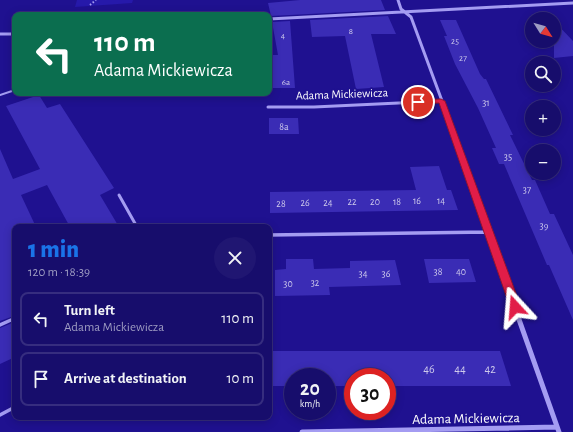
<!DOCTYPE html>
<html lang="en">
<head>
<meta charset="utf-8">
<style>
  body { margin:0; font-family:"Alegreya Sans",sans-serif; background:#201672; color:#f1f3f6; height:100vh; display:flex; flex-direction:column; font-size:15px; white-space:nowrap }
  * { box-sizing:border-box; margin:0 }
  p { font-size:13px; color:#9e9cc2 }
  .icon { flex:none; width:22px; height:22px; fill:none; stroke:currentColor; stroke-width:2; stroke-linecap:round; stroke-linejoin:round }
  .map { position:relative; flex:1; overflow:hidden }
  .drawer { position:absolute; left:12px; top:224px; width:260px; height:196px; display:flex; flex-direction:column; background:#170d6c; border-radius:8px; box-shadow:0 2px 10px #0003,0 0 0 1px #362d7f }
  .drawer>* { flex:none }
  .banner { position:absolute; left:12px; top:12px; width:260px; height:84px; border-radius:8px; box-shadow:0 2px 10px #0003,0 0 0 1px #362d7f; background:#0b6e4f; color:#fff; overflow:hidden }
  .needle { width:26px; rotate:127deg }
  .buttons { position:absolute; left:525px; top:12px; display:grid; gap:8px }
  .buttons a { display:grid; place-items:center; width:36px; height:36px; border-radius:50%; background:#170d6c; box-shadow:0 2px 10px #0003,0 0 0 1px #362d7f; font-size:20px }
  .speed { position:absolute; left:284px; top:368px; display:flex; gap:8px; font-size:20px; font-weight:700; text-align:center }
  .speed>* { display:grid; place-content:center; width:52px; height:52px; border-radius:50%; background:#170d6c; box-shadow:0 2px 10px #0003,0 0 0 1px #362d7f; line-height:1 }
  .speed small { font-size:10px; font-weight:400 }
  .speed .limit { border:6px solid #d22; background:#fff; color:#111 }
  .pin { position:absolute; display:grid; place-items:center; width:34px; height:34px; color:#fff; margin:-17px; border:2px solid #fff; border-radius:50%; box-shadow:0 1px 4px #0007 }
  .me { position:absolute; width:44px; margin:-22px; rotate:341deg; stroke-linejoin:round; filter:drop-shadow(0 0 3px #0008) }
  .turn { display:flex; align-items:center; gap:14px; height:84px; padding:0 16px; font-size:18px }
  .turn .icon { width:52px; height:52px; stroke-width:2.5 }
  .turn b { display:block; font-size:28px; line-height:34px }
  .round { display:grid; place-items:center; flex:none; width:42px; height:42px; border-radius:21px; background:#201672 }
  .head { display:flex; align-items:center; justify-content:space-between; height:68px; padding:0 16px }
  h1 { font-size:24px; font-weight:800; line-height:30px; color:#1a73e8 }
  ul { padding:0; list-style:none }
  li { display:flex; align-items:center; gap:12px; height:54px; margin:0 8px 6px; padding:0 8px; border:2px solid #362d7f; border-radius:8px }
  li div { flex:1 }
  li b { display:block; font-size:15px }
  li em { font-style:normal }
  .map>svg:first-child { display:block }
  .green { fill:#2619aa }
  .building { fill:#3a2cb5 }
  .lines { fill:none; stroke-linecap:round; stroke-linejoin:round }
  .path { stroke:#a49cf2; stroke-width:2; stroke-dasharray:1.5 2; stroke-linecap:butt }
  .service-far2 { stroke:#a49cf2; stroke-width:2 }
  .service-far1 { stroke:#a49cf2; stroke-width:3 }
  .service { stroke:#a49cf2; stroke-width:3.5 }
  .minor-far2 { stroke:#a49cf2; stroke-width:3 }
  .minor-far1 { stroke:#a49cf2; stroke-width:3.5 }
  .minor { stroke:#a49cf2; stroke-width:5 }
  .route { fill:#e11d48; stroke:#92132f }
  .labels { text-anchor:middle; stroke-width:3.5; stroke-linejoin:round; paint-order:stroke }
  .far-number-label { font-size:9px; fill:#cecaec }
  .number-label { font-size:10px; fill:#cecaec }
  .street-label { font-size:12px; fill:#fff; stroke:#1f1190 }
  .near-number-label { font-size:12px; fill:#cecaec }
  .near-street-label { font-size:14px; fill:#fff; stroke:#1f1190 }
</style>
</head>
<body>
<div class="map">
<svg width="573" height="432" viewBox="0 0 573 432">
  <rect width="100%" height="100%" fill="#1f1190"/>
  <!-- green -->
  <path class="green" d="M77,0H133L132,3L75,7Z"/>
  <!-- building -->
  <path class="building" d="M300,0H381L385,10L271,16L268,3Z
    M388,16L396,34H371L384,87L356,89L345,36L312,37L310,20Z
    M440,20H456L480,74L484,79H486L513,135H510L532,180H535L550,214H554L573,255V320L549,265H547L504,164H499L492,148H496L478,108L455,64L444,36H447Z
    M290,21L295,88H271L272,55H278L272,22Z
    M554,21L573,41V56L554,58Z
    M39,95L47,108L60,104L114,188L100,195L119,227H70L47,185L21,195L36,227H15V357L0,364V328L12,323L14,320L11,317L0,321V149L13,179L40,169L6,106Z
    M269,118H298L299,134H269Z
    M439,166L447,190H451L458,210L270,213V192L416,190L410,167Z
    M286,259H313L314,269L350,268V261L395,260L401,285L329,287L330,295L275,296V270L286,269Z
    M424,259H469L476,282L429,283Z
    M269,351H500L511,386H387V377H353V386H327V377H293V386H269Z"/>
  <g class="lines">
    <!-- path -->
    <path class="path" d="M90,5L96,0"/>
    <!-- service-far2 -->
    <path class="service-far2" d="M0,95L15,90"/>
    <!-- service-far1 -->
    <path class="service-far1" d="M119,195L137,227"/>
    <!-- service -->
    <path class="service" d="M0,325L11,320
      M0,415L15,407"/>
    <!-- minor-far2 -->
    <path class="minor-far2" d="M398,0L401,9L411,17L445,109
      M269,19L573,3
      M0,34H15
      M268,107H314L441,101"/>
    <!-- minor-far1 -->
    <path class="minor-far1" d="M444,108L495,250
      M269,235L489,232"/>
    <!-- minor -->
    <path class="minor" d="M494,249L559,432
      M302,432L557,427"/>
  </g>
  <!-- route -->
  <path class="route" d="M441,99L445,101L521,307L519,310L515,312L512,310L510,307L439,103L418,104L414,102L418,100Z"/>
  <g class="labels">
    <!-- far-number labels -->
    <g class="far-number-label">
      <text x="351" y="34">8</text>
      <text x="283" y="38">4</text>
      <text x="455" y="44">25</text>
      <text x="463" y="61">27</text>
      <text x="286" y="85">6a</text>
    </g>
    <!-- number labels -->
    <g class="number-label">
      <text x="486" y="106">31</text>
      <text x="284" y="130">8a</text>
      <text x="508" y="160">35</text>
      <text x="527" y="193">37</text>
      <text x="417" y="204">16</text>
      <text x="441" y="204">14</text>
      <text x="352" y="205">22</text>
      <text x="375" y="205">20</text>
      <text x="397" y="205">18</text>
      <text x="305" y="206">26</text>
      <text x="328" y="206">24</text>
      <text x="281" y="207">28</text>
      <text x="544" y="229">39</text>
      <text x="438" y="275">38</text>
      <text x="461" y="275">40</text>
      <text x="363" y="277">34</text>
      <text x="386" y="277">36</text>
      <text x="315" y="286">32</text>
      <text x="288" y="287">30</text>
    </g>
    <!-- street labels -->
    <g class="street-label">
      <text transform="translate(342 94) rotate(-2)" y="4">Adama Mickiewicza</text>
    </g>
    <!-- near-number labels -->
    <g class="near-number-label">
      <text x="429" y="373">46</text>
      <text x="460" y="373">44</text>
      <text x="490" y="373">42</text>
    </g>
    <!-- near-street labels -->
    <g class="near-street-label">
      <text transform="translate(466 418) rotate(-1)" y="5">Adama Mickiewicza</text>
    </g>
  </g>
</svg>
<div class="buttons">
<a><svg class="needle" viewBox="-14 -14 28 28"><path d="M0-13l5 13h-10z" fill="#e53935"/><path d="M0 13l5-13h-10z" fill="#9e9cc2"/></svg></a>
<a><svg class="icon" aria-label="search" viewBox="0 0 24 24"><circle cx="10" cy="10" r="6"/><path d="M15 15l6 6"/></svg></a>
<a>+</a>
<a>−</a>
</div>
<div class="speed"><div>20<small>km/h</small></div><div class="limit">30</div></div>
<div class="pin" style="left:418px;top:102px;background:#d93025"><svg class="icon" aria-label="arrive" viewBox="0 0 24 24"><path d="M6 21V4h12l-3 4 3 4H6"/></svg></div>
<svg class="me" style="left:515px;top:307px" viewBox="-20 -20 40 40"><path d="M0-17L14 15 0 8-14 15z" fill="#e11d48" stroke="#fff" stroke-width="4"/></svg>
<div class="banner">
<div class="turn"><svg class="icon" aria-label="left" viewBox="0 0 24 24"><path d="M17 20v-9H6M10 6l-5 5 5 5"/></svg><div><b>110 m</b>Adama Mickiewicza</div></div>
</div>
<section class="drawer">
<div class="head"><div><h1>1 min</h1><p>120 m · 18:39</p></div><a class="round"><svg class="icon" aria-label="close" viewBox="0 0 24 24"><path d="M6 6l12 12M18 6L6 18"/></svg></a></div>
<ul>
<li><svg class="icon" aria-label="left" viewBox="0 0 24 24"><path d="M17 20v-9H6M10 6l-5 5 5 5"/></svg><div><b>Turn left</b><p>Adama Mickiewicza</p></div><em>110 m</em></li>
<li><svg class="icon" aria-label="arrive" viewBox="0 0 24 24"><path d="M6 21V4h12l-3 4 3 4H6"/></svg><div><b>Arrive at destination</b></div><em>10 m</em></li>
</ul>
</section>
</div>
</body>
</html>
